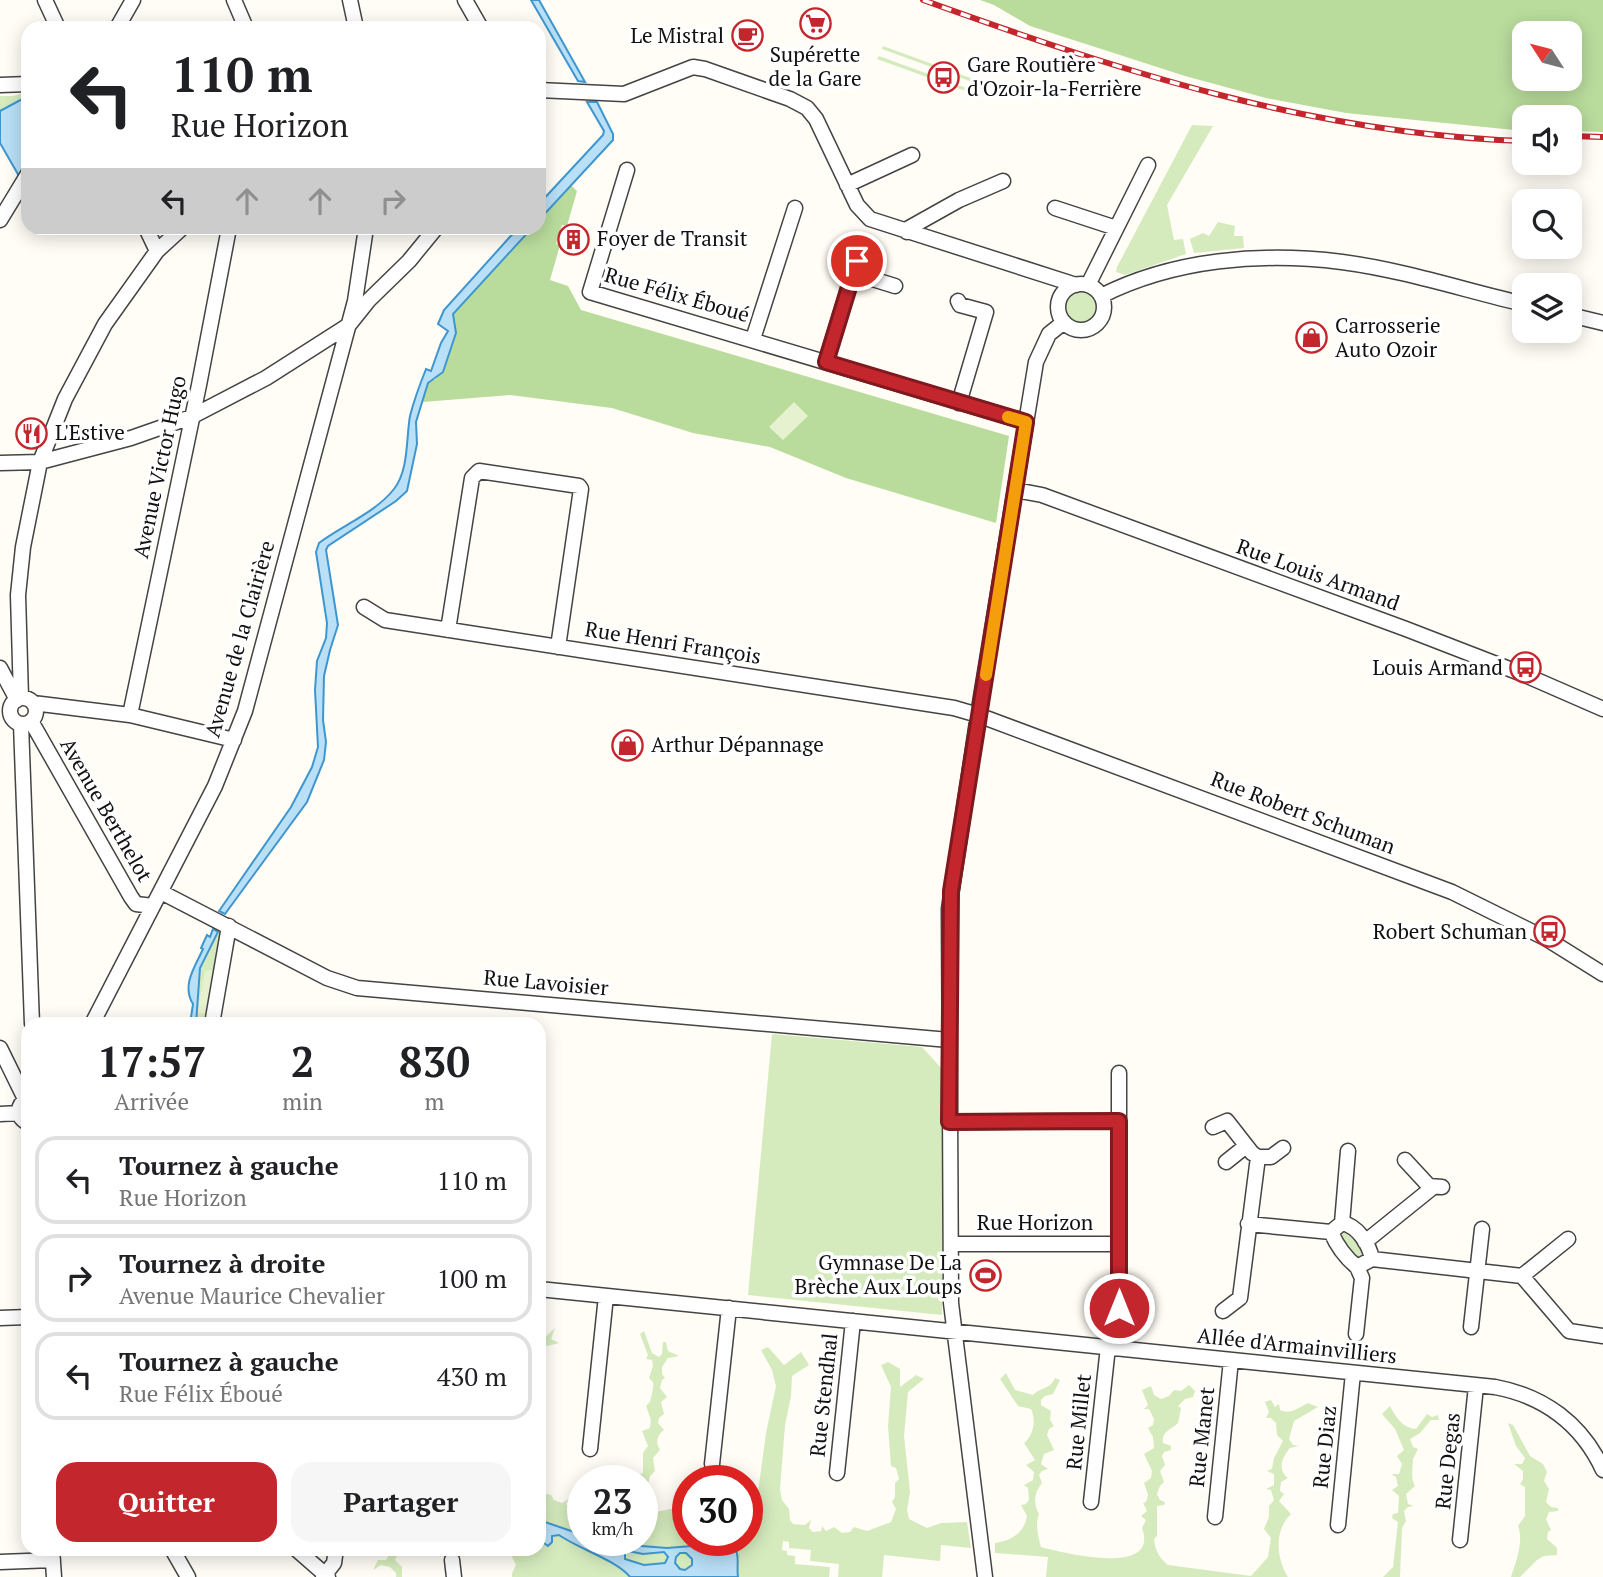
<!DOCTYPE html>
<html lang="fr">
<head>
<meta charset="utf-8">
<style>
  body { margin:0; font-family:"PT Serif",serif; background:#f6f6f6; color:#202124; height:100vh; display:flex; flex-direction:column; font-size:26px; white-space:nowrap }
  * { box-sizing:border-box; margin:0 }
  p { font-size:23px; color:#757577 }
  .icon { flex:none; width:38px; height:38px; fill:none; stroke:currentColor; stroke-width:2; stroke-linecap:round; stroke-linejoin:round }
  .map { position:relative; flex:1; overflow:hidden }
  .side { position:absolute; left:21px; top:1017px; width:525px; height:539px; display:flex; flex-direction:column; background:#fff; border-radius:21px; box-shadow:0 4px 18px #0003 }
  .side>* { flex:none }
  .hud { position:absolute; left:21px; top:21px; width:525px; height:214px; border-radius:21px; box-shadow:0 4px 18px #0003; background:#fff; color:#202124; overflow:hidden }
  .needle { width:46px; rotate:306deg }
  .buttons { position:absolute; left:1512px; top:21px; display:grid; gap:14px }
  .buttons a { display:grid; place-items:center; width:70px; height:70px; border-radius:14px; background:#fff; box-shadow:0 4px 18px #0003; font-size:35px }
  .speed { position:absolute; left:567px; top:1465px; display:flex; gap:14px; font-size:35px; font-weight:700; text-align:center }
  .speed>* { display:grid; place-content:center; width:91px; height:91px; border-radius:50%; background:#fff; box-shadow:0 4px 18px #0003; line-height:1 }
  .speed small { font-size:18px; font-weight:400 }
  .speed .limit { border:10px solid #d22; background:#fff; color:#111 }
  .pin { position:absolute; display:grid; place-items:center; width:60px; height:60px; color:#fff; margin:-30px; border:4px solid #fff; border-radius:50%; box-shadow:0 2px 7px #0007 }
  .me { position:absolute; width:77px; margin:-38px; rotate:0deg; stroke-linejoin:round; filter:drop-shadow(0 0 5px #0008) }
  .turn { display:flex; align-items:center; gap:24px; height:147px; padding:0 35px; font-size:32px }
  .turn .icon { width:91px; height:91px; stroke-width:2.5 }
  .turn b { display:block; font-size:49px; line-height:60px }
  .lanes { display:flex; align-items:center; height:66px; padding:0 35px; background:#0003; justify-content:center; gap:35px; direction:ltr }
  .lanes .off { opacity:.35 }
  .eta { display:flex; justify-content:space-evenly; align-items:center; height:119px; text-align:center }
  .eta b { font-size:42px; font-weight:800; line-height:49px }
  .cta { display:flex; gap:14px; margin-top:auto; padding:14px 35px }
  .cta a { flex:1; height:80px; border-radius:21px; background:#c4262e; color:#fff; font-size:28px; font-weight:800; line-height:80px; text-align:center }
  .cta a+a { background:#f6f6f6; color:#202124 }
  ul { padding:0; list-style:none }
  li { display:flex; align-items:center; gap:21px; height:88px; margin:0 14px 10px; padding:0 21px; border:4px solid #e0e0e0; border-radius:21px }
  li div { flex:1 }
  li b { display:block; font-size:26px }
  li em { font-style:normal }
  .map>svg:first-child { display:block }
  .green { fill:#d5ebbd }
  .forest { fill:#b9dc9c; fill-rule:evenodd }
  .pitch { fill:#e6f2cf }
  .water { fill:#b9e0f7; stroke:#3f96cf; stroke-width:2; fill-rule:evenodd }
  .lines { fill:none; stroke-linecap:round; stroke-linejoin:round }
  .minor-casing { stroke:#444; stroke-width:17 }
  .minor { stroke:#fff; stroke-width:14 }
  .rail-casing { stroke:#c4262e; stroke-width:6 }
  .rail { stroke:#fff; stroke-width:3.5; stroke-dasharray:10; stroke-linecap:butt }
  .route-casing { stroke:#7f191e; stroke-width:18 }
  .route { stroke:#c4262e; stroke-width:12 }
  .slow { stroke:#f59e0b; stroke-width:12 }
  .labels { text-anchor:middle; stroke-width:7; stroke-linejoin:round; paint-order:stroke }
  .poi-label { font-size:21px; fill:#111; stroke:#fff; text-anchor:start }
  .street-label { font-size:21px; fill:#111; stroke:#fff }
</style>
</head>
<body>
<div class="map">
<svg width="1603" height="1577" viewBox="0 0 1603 1577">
  <rect width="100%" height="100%" fill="#fffdf5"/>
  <!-- green -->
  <path class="green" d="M883,46L976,80L975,83L882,49Z
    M879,56L972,90L971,93L877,59Z
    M28,92V96L0,111V96H13Z
    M1192,125L1213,126L1167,205L1174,240L1183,239L1186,254L1125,275L1116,272L1117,267Z
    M1218,222L1235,226L1234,236H1243L1244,248L1194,253L1190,239L1203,233L1209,236Z
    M1066 307a15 15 0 1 1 30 0a15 15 0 1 1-30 0Z
    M219,932L220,933L203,1024H196L200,968Z
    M772,1034L922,1047L942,1069V1315L748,1295Z
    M1343,1231L1348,1232L1362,1250L1361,1257L1357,1258L1338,1236Z
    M555,1328L551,1339L559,1343L539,1348V1358L545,1362L540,1371L539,1378V1338H544Z
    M644,1331L652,1353L659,1357L662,1354L663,1342H666L668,1351L679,1356L668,1358L662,1367V1374L665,1378L662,1380L660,1388L667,1397L661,1402L664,1414L659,1418L658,1423L664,1430C657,1435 655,1443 660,1450L653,1458L655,1471L650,1476L647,1489L651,1498L648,1504L651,1509L656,1512L679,1507L682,1519L688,1522V1540H747V1512L756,1507L766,1433L776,1386L772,1370L761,1350L768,1347L784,1365L801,1352L809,1365L792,1376L791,1396L785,1425L780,1489L782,1500L789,1509L790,1520L793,1524L805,1525L811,1520L809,1528L813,1532L821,1531L822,1526L826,1531L834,1527L842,1533L850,1532L854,1527L867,1531L891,1522L896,1509L892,1502L895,1497V1483L899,1479L896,1468L891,1466L888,1426L891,1387L881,1365L888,1362L900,1369V1387L916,1375L924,1379L908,1392L904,1436L910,1492L907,1510L909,1519L927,1528L941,1523L967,1522L971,1548L941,1545L940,1561L884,1555L882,1577H838L839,1564L810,1561L811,1550L789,1548V1542L783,1541L782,1550L787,1551V1555L795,1556V1564L830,1567L829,1577H512V1573L516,1565L512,1557L517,1549H539V1492L551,1495L554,1500L562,1503L569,1499L566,1504L570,1508H575L579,1504L583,1508V1540H642V1480H638L637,1475L643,1473V1453L648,1446L642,1431L650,1428L651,1420L646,1406L650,1402C651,1395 654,1389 653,1382L649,1378L653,1366L652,1360L646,1359L648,1355L640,1334Z
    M1006,1373L1015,1390L1033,1395C1040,1387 1050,1390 1055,1378L1060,1380L1053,1394L1045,1396L1041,1400V1405L1051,1411L1050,1420L1054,1426L1049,1429L1047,1435L1054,1450L1044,1454L1041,1464L1048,1469L1042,1471L1039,1475L1042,1483C1034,1493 1033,1503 1039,1514C1035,1524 1038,1536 1041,1547C1064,1553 1160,1577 1142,1528L1146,1520L1141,1516L1147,1511L1143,1503L1146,1502L1148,1495L1144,1483L1151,1478L1152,1471L1144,1454L1154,1448L1153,1437L1148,1428L1153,1425L1154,1419L1149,1409H1144L1148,1405L1142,1390L1151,1386L1154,1395L1161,1399L1169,1396L1174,1390L1181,1391L1189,1385L1195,1391L1193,1397L1185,1399L1178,1406L1181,1408L1178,1423C1171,1430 1161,1431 1163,1443L1171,1446V1450L1164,1452L1162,1456L1165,1465L1160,1471L1164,1482L1160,1486L1157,1494L1160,1500L1165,1502L1164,1505L1157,1506V1536L1154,1539C1155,1550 1159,1558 1168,1565L1251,1576L1268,1557L1271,1538L1264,1529L1269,1517V1506L1274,1500L1271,1490L1266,1489L1274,1485V1474L1267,1471L1272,1469L1274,1458L1283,1441L1277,1435L1276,1423L1271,1418H1266L1269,1412L1265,1402L1271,1400L1275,1407L1279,1404L1280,1410C1290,1415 1298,1408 1308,1403L1318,1407L1294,1421L1289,1439L1293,1445L1299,1446L1290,1448C1282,1457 1277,1470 1288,1478L1281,1482L1280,1491L1284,1494L1279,1501L1291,1514C1274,1530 1276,1558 1288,1577H1046L1048,1557L995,1553V1543C1011,1540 1024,1534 1027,1516L1021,1505L1026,1504L1029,1500L1028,1488L1024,1485L1033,1480L1034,1472L1026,1465L1035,1460L1024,1443C1034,1435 1036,1420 1031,1409L1018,1406L1000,1379Z
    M1390,1406C1396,1418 1403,1428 1416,1429L1427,1414L1432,1417L1438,1415L1439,1420H1431L1420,1433L1410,1439L1413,1447L1418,1449L1413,1459C1413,1467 1410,1478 1415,1486L1406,1494L1408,1504L1414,1506L1408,1507L1404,1511L1406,1521L1402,1528L1400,1577H1383L1393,1567L1398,1522L1392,1518L1393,1514L1398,1513L1399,1496L1392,1490L1398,1486L1396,1477L1391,1474H1399L1402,1464L1397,1456L1404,1450L1395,1429L1382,1414Z
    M1508,1423L1513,1425L1530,1456L1543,1464L1547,1472L1544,1481L1549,1489L1546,1502L1551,1507L1558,1508V1511L1549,1512L1546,1519L1551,1530L1548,1532L1547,1539L1557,1548V1555L1544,1556L1537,1560L1520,1577H1511C1516,1562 1524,1541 1518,1526L1525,1516V1487L1520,1484L1523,1479V1471L1514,1464H1522L1525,1458L1516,1446Z
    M388,1549H400L395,1560L402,1567V1577H396V1573L390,1567L381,1565L373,1570L378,1560H386L389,1555Z"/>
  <!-- forest -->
  <path class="forest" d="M980,0H1603V132L1570,131V117H1524V131L1346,113L1266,98L1185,76L1030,26L994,5ZM1524,33H1570V79H1524Z
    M571,185L577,191L567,226L562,225L556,244L560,245L550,280L568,286L581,310L1009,436L996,523L846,478L770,447L693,433L612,408L510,395L423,402L427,383L436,379L456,333L453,314L532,228H539V220Z"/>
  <!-- pitch -->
  <path class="pitch" d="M794,402L808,416L783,440L769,427Z
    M213,970L205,1014L197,1013L205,971Z"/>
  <!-- water -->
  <path class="water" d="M531,0H539L585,82L578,81Z
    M28,96V162L19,176L0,143V111Z
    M587,102H597L613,134V140L539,220V204L603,135L604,131Z
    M518,228H532L453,314L456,333L443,372L428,383L416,422L417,444L407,491L396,501L328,546L326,550L338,625L330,650L324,676L323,720L326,742L324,760L307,802L225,914L219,911L291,807L312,767L318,747L315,690L317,661L326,638L327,623L316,552L319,543C343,525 375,513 394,489C409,470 406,438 410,416C414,400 420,384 426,369L431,371L441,343L448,331L438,324L444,310Z
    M213,929L218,932L200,968L196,1024H190L193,1004C181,985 196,965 203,949L201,948L207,935L210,937Z
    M539,1520L583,1535V1540H614L629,1545L667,1548L729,1543C742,1550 736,1564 738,1577H630C616,1560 579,1549 559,1535L552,1536V1542L548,1546L541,1541ZM628,1551L643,1554L664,1552L668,1557L665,1563L644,1565L625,1559V1552ZM680,1553H686L692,1559V1565L685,1570L680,1569L675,1563L676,1557Z"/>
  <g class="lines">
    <defs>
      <path id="minor" d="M45,0L58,28
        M234,0L246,28
        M350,0L356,28
        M465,0L481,28
        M117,28L133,0
        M0,85L28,84
        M539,90L624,94L693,67L705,69L790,99L807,108L816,119L857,205L870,219L1076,285
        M627,170L590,292L1026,422
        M847,185L912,155
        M1055,208L1116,228
        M0,220L28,174
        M146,228L157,251
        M907,232L909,228L959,200L1003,181
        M1058 307a23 23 0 1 1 46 0a23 23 0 1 1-46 0Z
        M1088,285L1148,165
        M1101,296C1174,259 1261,252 1342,262C1403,270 1464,290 1524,304
        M958,301L960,305L986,312L959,403
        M1570,315L1603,323
        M753,339L795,208
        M826,362L853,273L895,286
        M0,463L40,462L131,438L191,417L266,378L349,325L369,300L409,261L436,228
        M1016,490L1042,495L1406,629L1525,675L1603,709
        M364,607L385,620L954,708L978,715L1452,892L1547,939L1603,974
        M448,630L472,478L479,471L579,486L581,489L558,647
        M0,668L17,700
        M21,698L18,595L23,547L40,462L65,399L105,324L157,251L182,228
        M10 711a13 13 0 1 1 26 0a13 13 0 1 1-26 0Z
        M33,703L130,715L234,740
        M130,715L199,385L229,228
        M31,721L131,897L136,904L153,906
        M21,724L32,1024
        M161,892L327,978L357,988L949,1040
        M92,1024L215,786L245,711L355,301L366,228
        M212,1024L229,926
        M0,1048L25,1099
        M28,1098C16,1105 16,1117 28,1123
        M0,1114L19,1113
        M1119,1121V1073
        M949,1122L1119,1121V1244H951
        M1213,1127L1227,1121L1252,1153L1258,1157L1240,1298L1223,1311
        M1258,1157H1271L1283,1148
        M1405,1160L1429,1186L1442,1187
        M1226,1162L1246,1146
        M1342,1223C1358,1226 1369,1244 1372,1259L1357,1267C1346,1258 1337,1246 1331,1232Z
        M1342,1223L1348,1151
        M1248,1224L1331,1232
        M1365,1242L1432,1188
        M1119,1244V1308
        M1372,1259L1522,1276L1569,1331L1603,1336
        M1522,1276L1568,1239
        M539,1289L1495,1387C1544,1396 1582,1424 1603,1470
        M0,1318L28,1317
        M1471,1327L1482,1229
        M1356,1334L1362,1278L1357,1267
        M590,1449L606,1296
        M712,1464L729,1308
        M837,1473L853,1321
        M1091,1502L1108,1347
        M1215,1517L1231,1360
        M1338,1525L1353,1373
        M1460,1540L1476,1386
        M52,1549L54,1577
        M172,1549L188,1577
        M296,1549L328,1577
        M452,1560L454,1577
        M0,1562L53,1560
        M323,1577L334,1563L336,1549
        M985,1577L951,1303L949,909L978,715L1036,362L1049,334L1064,322"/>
    </defs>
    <!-- minor casing -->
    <use href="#minor" class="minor-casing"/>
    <!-- minor -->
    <use href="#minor" class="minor"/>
    <defs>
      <path id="rail" d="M923,0C1120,71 1312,134 1524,141
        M1570,136L1603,137"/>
    </defs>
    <!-- rail casing -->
    <use href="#rail" class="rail-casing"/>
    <!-- rail -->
    <use href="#rail" class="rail"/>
  </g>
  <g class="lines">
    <defs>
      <path id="route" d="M857,261L826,362L1026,422L951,891L949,1122L1119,1121V1308"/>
    </defs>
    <!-- route casing -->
    <use href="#route" class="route-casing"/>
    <!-- route -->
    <use href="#route" class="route"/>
    <!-- slow -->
    <path class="slow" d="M986,675L1026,422L1008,417"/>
  </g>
  <!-- icons -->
  <defs>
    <symbol id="supermarket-ring" viewBox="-11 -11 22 22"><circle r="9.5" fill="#fff" stroke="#c4262e" stroke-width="1.5"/><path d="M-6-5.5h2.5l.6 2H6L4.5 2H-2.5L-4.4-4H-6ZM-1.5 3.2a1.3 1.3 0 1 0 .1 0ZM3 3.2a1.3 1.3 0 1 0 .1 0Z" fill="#c4262e"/></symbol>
    <symbol id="cafe-ring" viewBox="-11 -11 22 22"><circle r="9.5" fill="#fff" stroke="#c4262e" stroke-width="1.5"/><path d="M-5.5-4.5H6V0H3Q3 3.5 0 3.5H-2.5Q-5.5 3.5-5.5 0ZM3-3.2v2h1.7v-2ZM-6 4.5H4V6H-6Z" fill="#c4262e"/></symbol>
    <symbol id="bus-ring" viewBox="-11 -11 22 22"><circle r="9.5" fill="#fff" stroke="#c4262e" stroke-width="1.5"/><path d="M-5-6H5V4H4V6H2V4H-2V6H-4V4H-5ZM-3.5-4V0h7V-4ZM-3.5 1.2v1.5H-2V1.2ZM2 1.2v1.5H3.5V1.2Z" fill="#c4262e"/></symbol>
    <symbol id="building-ring" viewBox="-11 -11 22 22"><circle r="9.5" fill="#fff" stroke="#c4262e" stroke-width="1.5"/><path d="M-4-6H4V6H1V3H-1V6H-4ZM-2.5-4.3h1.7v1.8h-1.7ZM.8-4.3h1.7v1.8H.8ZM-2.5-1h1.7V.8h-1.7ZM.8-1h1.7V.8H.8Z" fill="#c4262e"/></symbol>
    <symbol id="shop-ring" viewBox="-11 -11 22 22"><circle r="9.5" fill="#fff" stroke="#c4262e" stroke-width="1.5"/><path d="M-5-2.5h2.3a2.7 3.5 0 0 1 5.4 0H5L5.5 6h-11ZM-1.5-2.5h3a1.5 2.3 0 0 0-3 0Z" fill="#c4262e"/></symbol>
    <symbol id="restaurant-ring" viewBox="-11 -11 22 22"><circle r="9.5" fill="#fff" stroke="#c4262e" stroke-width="1.5"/><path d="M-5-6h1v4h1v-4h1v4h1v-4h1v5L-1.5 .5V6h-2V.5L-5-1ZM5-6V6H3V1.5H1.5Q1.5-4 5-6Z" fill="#c4262e"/></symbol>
    <symbol id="stadium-ring" viewBox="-11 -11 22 22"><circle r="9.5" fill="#fff" stroke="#c4262e" stroke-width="1.5"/><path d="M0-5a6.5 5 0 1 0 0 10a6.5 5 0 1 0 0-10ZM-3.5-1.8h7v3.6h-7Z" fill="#c4262e"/></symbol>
  </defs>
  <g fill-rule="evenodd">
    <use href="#supermarket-ring" x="798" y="6" width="35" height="35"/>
    <use href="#cafe-ring" x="730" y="18" width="35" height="35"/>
    <use href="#bus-ring" x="926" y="60" width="35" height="35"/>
    <use href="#building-ring" x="556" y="222" width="35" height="35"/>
    <use href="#shop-ring" x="1294" y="320" width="35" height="35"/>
    <use href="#restaurant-ring" x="14" y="416" width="35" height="35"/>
    <use href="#bus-ring" x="1508" y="650" width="35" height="35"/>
    <use href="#shop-ring" x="610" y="728" width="35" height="35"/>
    <use href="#bus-ring" x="1532" y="914" width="35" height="35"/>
    <use href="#stadium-ring" x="968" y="1258" width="35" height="35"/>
  </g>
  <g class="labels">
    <!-- poi labels -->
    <g class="poi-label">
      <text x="724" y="43" text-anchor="end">Le Mistral</text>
      <text x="815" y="62" text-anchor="middle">Supérette<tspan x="815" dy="24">de la Gare</tspan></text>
      <text x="967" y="72">Gare Routière<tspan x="967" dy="24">d'Ozoir-la-Ferrière</tspan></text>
      <text x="597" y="246">Foyer de Transit</text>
      <text x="1335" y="333">Carrosserie<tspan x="1335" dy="24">Auto Ozoir</tspan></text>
      <text x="55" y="440">L'Estive</text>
      <text x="1503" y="675" text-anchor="end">Louis Armand</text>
      <text x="651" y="752">Arthur Dépannage</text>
      <text x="1527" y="939" text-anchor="end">Robert Schuman</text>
      <text x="962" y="1270" text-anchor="end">Gymnase De La<tspan x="962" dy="24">Brèche Aux Loups</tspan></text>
    </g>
    <!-- street labels -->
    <g class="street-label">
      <text transform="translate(677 295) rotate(16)" y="7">Rue Félix Éboué</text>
      <text transform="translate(160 467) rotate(-78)" y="7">Avenue Victor Hugo</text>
      <text transform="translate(1318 575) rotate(20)" y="7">Rue Louis Armand</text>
      <text transform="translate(240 639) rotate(-74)" y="7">Avenue de la Clairière</text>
      <text transform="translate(673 643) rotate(9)" y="7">Rue Henri François</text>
      <text transform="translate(106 810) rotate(60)" y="7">Avenue Berthelot</text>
      <text transform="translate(1303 813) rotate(21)" y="7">Rue Robert Schuman</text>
      <text transform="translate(546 983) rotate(5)" y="7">Rue Lavoisier</text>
      <text x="1035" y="1230">Rue Horizon</text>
      <text transform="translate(1297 1346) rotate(6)" y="7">Allée d'Armainvilliers</text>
      <text transform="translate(824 1395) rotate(-84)" y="7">Rue Stendhal</text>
      <text transform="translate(1079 1422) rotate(-84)" y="7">Rue Millet</text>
      <text transform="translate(1202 1437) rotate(-84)" y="7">Rue Manet</text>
      <text transform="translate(1325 1447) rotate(-84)" y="7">Rue Diaz</text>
      <text transform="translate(1448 1461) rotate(-84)" y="7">Rue Degas</text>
    </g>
  </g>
</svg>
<div class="buttons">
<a><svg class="needle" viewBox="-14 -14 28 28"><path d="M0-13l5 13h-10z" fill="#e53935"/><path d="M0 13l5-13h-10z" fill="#757577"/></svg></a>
<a><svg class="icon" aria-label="sound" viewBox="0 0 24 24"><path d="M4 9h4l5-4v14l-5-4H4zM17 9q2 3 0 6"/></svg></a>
<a><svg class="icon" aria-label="search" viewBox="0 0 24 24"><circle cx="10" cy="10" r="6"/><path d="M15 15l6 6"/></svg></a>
<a><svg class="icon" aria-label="layers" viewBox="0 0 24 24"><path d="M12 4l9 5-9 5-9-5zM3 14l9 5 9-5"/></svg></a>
</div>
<div class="speed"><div>23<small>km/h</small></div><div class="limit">30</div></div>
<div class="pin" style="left:857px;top:261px;background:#d93025"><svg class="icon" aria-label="arrive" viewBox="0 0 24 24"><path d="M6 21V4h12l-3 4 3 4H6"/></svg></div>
<svg class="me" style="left:1119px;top:1308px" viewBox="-20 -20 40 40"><circle r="17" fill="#c4262e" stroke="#fff" stroke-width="3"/><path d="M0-11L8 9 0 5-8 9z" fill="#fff"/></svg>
<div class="hud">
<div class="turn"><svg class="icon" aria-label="left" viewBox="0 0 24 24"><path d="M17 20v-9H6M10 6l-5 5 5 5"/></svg><div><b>110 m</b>Rue Horizon</div></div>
<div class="lanes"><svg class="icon" aria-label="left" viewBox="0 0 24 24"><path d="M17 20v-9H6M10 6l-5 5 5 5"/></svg><svg class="icon off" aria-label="ahead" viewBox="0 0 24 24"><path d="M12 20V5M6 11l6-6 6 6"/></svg><svg class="icon off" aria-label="ahead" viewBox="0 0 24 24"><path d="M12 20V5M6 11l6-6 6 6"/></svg><svg class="icon off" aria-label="right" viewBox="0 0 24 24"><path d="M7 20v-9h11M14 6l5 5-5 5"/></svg></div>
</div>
<section class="side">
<div class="eta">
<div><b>17:57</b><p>Arrivée</p></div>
<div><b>2</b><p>min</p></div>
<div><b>830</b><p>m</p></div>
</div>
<ul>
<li><svg class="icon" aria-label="left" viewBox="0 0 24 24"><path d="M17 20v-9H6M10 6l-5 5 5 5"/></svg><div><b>Tournez à gauche</b><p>Rue Horizon</p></div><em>110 m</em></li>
<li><svg class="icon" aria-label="right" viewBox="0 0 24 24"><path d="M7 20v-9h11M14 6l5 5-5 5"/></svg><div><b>Tournez à droite</b><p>Avenue Maurice Chevalier</p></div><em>100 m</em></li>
<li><svg class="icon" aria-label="left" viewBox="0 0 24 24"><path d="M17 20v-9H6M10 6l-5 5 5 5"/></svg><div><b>Tournez à gauche</b><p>Rue Félix Éboué</p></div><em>430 m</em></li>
</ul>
<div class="cta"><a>Quitter</a><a>Partager</a></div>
</section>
</div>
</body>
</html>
